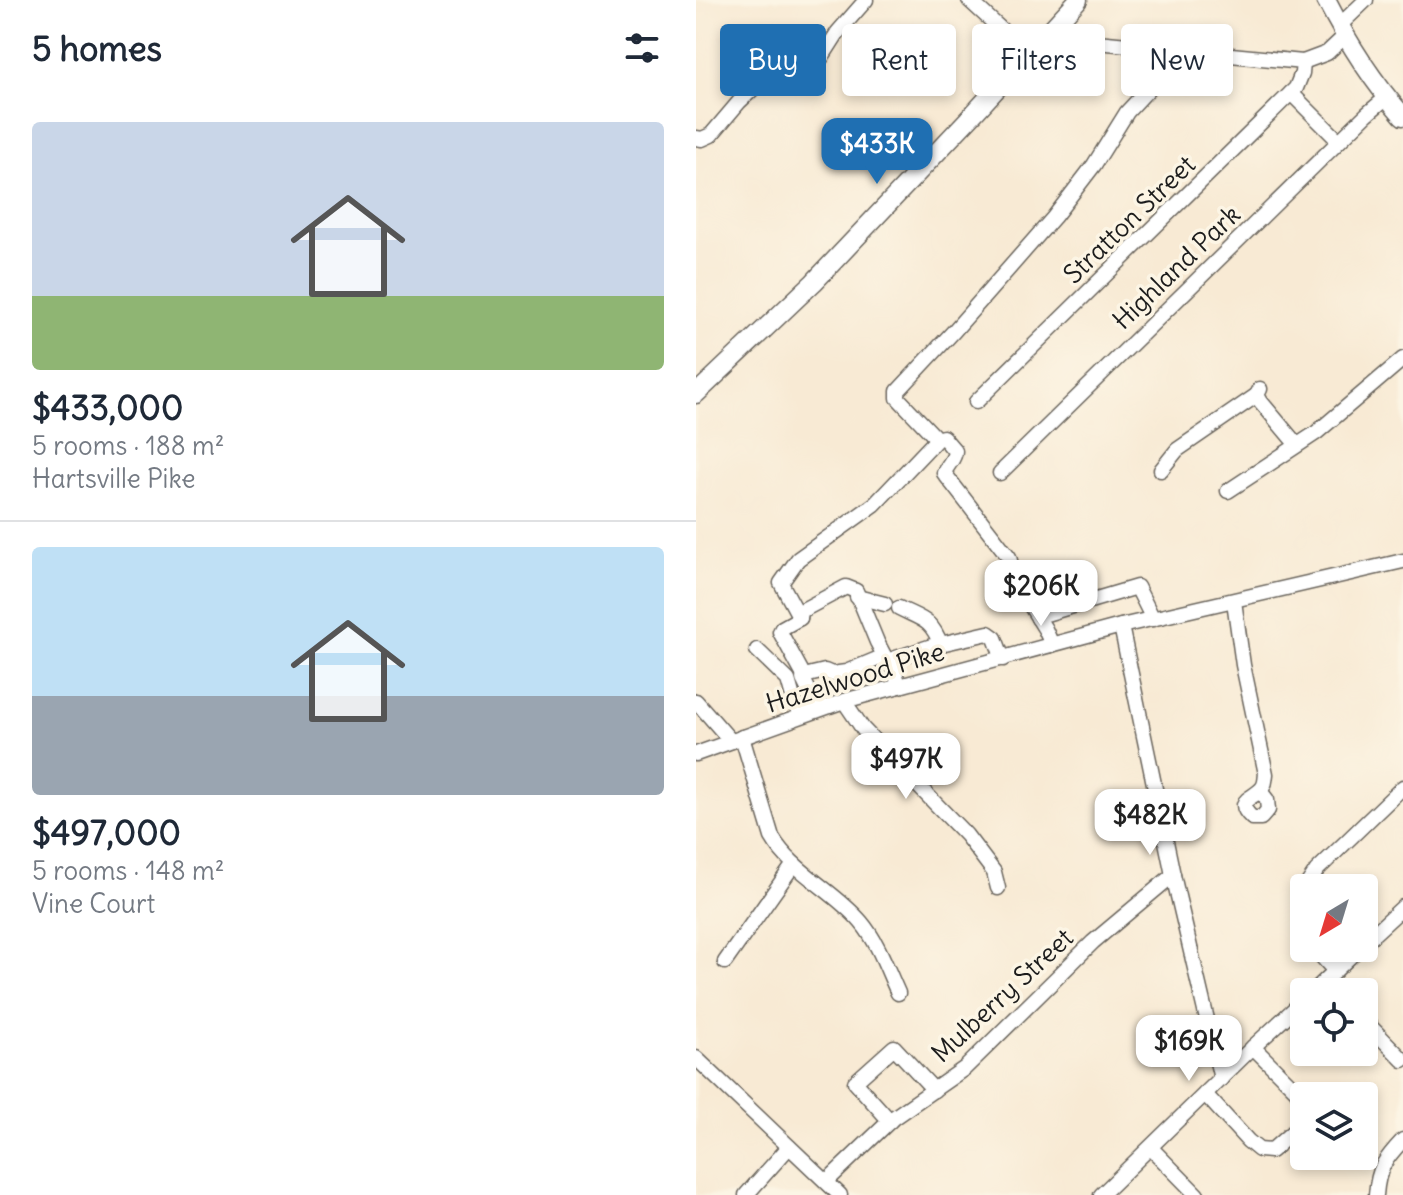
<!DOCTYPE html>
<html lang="en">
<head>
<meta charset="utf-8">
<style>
	:root { --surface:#fff; --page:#f6f6f7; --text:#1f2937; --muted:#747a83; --line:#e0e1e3; --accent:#1f6fb2 }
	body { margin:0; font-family:Delius,sans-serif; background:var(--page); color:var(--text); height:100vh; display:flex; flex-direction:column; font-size:30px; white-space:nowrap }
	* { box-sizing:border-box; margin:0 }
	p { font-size:26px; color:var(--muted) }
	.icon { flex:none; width:44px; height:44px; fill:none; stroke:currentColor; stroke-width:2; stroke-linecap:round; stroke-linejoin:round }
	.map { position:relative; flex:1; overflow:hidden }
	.side { display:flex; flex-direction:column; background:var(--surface); width:696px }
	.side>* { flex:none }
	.banner { position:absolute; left:24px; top:24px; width:562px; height:72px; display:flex; gap:16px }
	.needle { width:52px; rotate:218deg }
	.controls { position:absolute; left:594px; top:874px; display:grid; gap:16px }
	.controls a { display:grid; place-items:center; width:88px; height:88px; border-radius:8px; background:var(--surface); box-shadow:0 4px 12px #0003; font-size:40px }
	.price { position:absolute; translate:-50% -68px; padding:0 18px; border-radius:16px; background:#fff; color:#222; font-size:26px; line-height:52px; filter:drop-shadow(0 2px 4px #0008) }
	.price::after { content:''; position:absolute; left:50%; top:48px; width:24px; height:18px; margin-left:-12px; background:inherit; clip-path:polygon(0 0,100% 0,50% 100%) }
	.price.on { background:var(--accent); color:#fff }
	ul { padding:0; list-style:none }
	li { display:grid; align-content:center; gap:16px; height:424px; padding:0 32px }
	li+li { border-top:2px solid var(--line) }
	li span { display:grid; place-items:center; height:248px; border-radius:8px; color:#555 }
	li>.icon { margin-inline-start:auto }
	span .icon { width:144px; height:144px; fill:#fffc; stroke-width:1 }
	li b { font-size:34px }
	h2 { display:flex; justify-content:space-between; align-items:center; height:96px; padding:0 32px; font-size:34px }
	.tag { padding:0 28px; border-radius:8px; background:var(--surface); box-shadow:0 4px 12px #0003; font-size:28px; line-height:72px }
	.tag.on { background:var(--accent); color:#fff }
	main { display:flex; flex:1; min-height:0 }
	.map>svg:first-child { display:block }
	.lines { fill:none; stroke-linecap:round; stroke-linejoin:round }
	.minor-casing { stroke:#69645c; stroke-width:17 }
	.major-casing { stroke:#69645c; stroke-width:21 }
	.minor { stroke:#fff; stroke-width:14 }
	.major { stroke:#fff; stroke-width:18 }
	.labels { text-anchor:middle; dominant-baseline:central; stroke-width:7; stroke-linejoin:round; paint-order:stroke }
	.street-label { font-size:26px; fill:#1c1c1c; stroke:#fcf5e5 }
</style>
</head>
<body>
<main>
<section class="side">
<h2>5 homes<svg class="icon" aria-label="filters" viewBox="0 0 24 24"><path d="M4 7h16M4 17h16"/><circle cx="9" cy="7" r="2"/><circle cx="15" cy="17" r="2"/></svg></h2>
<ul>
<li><span style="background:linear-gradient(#c9d6e8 70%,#8fb573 0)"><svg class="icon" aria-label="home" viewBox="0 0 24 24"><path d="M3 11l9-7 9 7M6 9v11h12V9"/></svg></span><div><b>$433,000</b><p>5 rooms · 188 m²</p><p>Hartsville Pike</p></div></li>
<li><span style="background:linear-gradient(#bfe0f5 60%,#9aa5b1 0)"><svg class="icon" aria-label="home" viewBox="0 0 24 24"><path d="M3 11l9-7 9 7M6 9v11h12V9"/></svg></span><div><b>$497,000</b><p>5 rooms · 148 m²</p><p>Vine Court</p></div></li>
</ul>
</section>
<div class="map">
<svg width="707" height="1195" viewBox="0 0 707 1195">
	<rect width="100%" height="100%" fill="#fcf5e5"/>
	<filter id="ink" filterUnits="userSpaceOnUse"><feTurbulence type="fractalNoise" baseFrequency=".0125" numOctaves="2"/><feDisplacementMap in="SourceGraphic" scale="16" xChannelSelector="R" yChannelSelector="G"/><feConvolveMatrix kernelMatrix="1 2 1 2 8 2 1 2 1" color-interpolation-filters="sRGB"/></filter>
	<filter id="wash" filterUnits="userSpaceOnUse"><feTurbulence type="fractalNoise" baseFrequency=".006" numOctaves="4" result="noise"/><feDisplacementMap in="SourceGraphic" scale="32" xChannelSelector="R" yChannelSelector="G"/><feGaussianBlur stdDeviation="1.8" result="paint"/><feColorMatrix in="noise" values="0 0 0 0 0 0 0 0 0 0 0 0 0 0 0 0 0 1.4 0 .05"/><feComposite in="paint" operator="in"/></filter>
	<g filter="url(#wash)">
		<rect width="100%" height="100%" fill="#f8ead4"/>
	</g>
	<g filter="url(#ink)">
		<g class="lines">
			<defs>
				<g id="minor">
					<path d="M273,0L309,33L607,62L631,53L649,36"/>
					<path d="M643,26L670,0"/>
					<path d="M595,93L643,141"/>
					<path d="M0,138L6,139L15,135L43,102L63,83L114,66L126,57L142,32L170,0"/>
					<path d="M564,389L561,395L565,402L601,445"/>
					<path d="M280,402L600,88L606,73L607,62"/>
					<path d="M241,439L202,398V391L258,331L358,217L398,165L431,112L476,64L485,50"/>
					<path d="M465,470L481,450L561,395"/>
					<path d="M304,473L671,114L691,97"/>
					<path d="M532,491L620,433L707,359"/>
					<path d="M161,597L189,604"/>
					<path d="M538,601L547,665L570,774C569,780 570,782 567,787C559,799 536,799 556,818H565L572,810L571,800L564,791"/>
					<path d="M203,608C227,620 235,619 245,645"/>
					<path d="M104,618L85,583L102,559L179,504L241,439L247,437L259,451C259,459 251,465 248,473L313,557L319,580L349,629L356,645"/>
					<path d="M342,618L343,616L441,587L457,619"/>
					<path d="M425,626L477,875L525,1079"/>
					<path d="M61,650L92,680L98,701L106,715"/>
					<path d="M108,676L84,632L86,628L104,618L105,611L150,587L160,591L181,642L191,661L198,668L203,686"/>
					<path d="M0,701L35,741"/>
					<path d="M148,701L167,729L270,835L298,872L302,888"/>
					<path d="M126,708L116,697L107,679L108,676L129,671L136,674L150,672L186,657L191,661L236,646L292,633L299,638L307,659"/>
					<path d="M46,737L76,837C96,872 139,891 165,922C182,942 191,969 202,993"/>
					<path d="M0,754L148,701L425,626L707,561"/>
					<path d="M609,888L621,870L707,787"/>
					<path d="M608,890L606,904L608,923"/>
					<path d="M668,943L707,907"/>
					<path d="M618,948L639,971"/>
					<path d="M29,962L98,864"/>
					<path d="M630,980L641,992"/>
					<path d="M617,992L663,948"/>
					<path d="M668,1020L707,1060"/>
					<path d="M557,1047L601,1091L608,1106"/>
					<path d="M0,1058L144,1195"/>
					<path d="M509,1094L552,1141L563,1150L575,1151L600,1129L608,1108"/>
					<path d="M194,1121L159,1082L198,1047L238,1090"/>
					<path d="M455,1148L501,1195"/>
					<path d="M131,1181L197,1118L269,1068L397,942L477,875"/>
					<path d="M50,1195L93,1147"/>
					<path d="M405,1195L557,1047L608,1000"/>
					<path d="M680,1195C682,1168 689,1159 707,1140"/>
				</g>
				<g id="major">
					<path d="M630,0C651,41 676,81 707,116"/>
					<path d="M0,394L118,282L281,110L382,0"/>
				</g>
			</defs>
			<use href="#minor" class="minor-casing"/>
			<use href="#major" class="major-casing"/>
			<use href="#minor" class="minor"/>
			<use href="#major" class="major"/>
		</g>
	</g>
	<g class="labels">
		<g class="street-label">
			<text transform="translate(433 219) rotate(-44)">Stratton Street</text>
			<text transform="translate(480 267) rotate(-44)">Highland Park</text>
			<text transform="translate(159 677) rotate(-17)">Hazelwood Pike</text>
			<text transform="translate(306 995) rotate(-43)">Mulberry Street</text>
		</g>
	</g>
</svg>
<div class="controls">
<a><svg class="needle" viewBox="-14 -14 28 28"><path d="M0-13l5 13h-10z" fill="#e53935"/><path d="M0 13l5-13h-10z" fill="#747a83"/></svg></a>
<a><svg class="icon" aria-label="locate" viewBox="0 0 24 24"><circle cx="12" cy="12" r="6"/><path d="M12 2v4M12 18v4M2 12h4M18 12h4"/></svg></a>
<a><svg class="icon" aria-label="layers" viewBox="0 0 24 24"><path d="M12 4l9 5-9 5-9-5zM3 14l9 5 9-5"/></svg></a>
</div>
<b class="price on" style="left:181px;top:186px">$433K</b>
<b class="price" style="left:345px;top:628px">$206K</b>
<b class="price" style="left:210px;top:801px">$497K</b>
<b class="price" style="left:454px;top:857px">$482K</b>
<b class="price" style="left:493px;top:1083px">$169K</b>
<div class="banner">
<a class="tag on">Buy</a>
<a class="tag">Rent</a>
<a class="tag">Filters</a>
<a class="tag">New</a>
</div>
</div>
</main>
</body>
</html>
